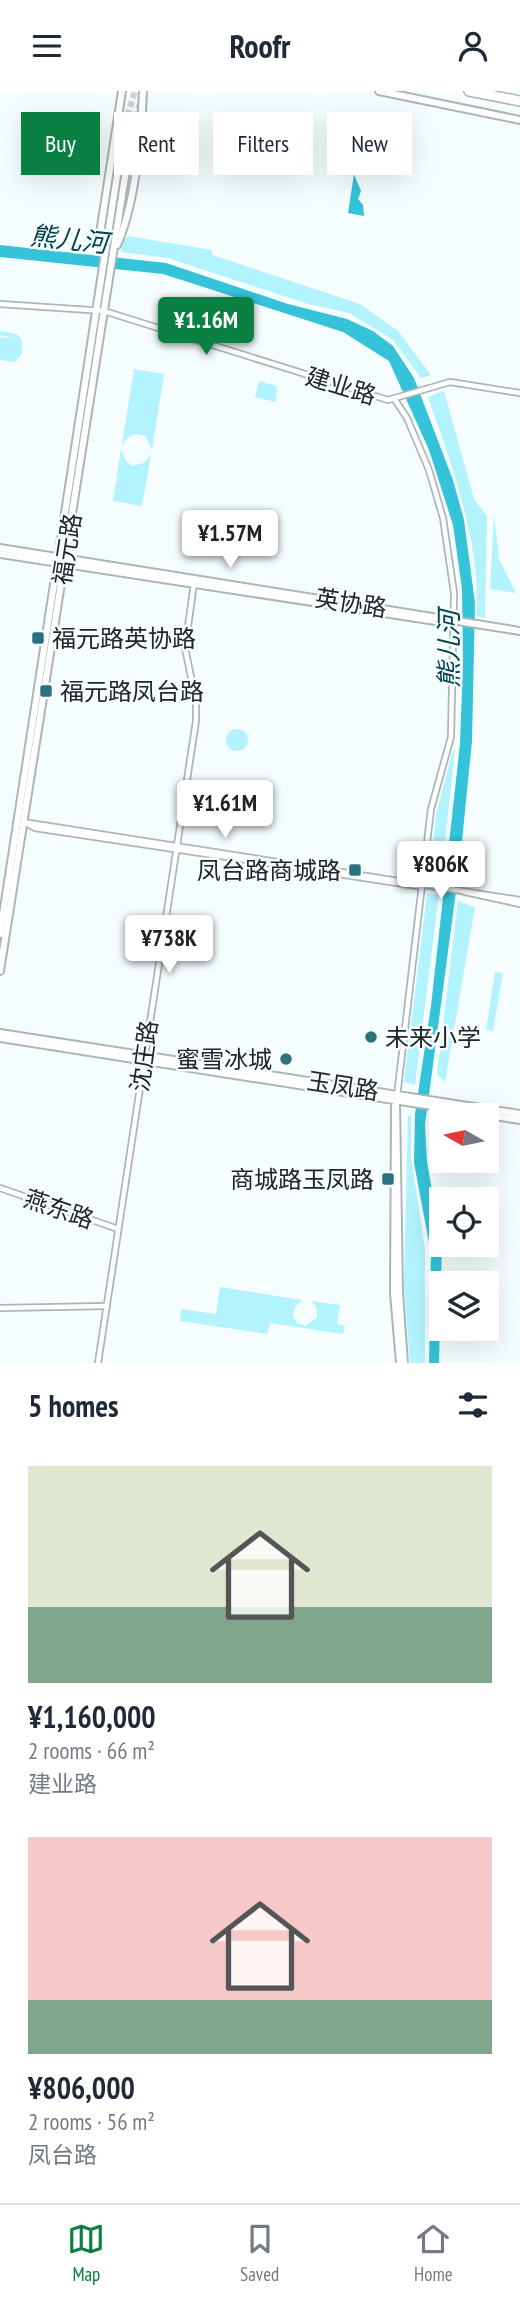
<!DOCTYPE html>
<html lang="en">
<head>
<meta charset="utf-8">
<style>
	:root { --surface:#fff; --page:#f2f2f3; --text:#1f2937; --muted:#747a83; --line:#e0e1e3; --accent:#0b8043 }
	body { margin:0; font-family:"PT Sans Narrow","Noto Sans SC",sans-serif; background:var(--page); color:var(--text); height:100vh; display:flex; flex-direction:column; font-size:26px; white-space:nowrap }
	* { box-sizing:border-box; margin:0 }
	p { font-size:23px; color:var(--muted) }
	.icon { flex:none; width:38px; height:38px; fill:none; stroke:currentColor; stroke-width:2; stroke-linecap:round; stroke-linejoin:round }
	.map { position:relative; height:1272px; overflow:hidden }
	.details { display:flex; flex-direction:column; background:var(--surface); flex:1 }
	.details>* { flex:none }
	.hud { position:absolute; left:21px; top:21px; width:480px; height:63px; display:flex; gap:14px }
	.needle { width:46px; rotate:279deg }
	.controls { position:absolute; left:429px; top:1012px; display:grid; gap:14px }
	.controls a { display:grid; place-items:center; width:70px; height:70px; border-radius:0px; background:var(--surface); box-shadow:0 7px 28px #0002; font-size:35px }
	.price { position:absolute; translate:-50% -60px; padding:0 16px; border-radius:7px; background:#fff; color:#222; font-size:23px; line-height:46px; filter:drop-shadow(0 2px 4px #0008) }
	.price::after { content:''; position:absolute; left:50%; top:42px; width:21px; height:16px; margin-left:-10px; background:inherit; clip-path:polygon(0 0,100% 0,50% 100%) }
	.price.current { background:var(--accent); color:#fff }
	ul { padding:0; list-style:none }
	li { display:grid; align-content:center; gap:14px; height:371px; padding:0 28px }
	li span { display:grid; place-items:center; height:217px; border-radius:0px; color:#555 }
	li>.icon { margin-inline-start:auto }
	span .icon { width:126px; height:126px; fill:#fffc; stroke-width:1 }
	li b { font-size:30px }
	h2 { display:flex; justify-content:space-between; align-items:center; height:84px; padding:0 28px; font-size:30px }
	.tag { padding:0 24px; border-radius:0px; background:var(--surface); box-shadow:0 7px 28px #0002; font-size:24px; line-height:63px }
	.tag.current { background:var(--accent); color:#fff }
	header { display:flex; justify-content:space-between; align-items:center; height:91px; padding:0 28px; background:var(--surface); font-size:32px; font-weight:600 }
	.tabs { display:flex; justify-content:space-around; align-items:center; height:98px; border-top:2px solid var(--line); background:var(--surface); font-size:19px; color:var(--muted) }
	.tabs a { display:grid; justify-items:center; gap:4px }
	.tabs .current { color:var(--accent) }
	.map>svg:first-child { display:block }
	.green { fill:#b2f3fe }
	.water { fill:#34c3d8 }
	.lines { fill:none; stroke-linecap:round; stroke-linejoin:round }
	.secondary-tunnel { stroke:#cbd2d3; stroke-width:6; stroke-dasharray:6 3; stroke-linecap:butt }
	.street-casing { stroke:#abb6b8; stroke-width:8 }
	.secondary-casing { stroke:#abb6b8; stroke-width:10 }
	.highway-casing { stroke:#abb6b8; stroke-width:12 }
	.street { stroke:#fff; stroke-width:4.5 }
	.secondary { stroke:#fff; stroke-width:6 }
	.highway { stroke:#fff; stroke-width:9 }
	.poi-dot { fill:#2b727e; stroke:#f6fdfe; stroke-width:2.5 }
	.labels { text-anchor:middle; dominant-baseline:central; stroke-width:5; stroke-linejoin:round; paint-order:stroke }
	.street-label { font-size:24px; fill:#212526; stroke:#f6fdfe }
	.poi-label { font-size:24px; fill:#212526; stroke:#f6fdfe; text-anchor:start }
	.water-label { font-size:26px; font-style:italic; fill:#01424b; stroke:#f6fdfe }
</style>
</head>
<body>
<header><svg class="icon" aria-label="menu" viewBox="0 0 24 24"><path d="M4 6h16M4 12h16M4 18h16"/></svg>Roofr<svg class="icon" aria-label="person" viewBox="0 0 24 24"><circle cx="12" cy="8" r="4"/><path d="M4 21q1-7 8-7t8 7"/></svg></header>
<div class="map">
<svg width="520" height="1272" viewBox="0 0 520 1272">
	<rect width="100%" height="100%" fill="#f6fdfe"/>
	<g class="green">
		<path d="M128,145L212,159V164L360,213L398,240L431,284L421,287L393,249L349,222L308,213L168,167L121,161L122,151Z"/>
		<path d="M0,240L17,243L22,250V262L15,271L0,269V246L16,248L0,244Z"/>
		<path d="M134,278L164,283L152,359L145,345C134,341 129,344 122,354Z"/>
		<path d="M259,290L277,295L276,311L255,306Z"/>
		<path d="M444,300L474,408L487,425L485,527L477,525C480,449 453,377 428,306Z"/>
		<path d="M121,358L126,370L132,375L144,372L151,364L142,415L113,410Z"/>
		<path d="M494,423L499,468L516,502L490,498Z"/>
		<circle cx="237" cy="649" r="11"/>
		<path d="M453,659L455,660L441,787L430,786L436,724Z"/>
		<path d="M427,803L439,804L415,994L404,991Z"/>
		<path d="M458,810L475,816L445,991L437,983Z"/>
		<path d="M495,881L503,882L493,940L486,939Z"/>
		<path d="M408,1024L411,1025V1067L425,1158V1272H410L404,1194Z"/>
		<path d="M220,1196L302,1209L295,1216L293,1224L297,1232L305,1235L317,1227V1218L312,1210L340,1214L337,1233L345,1235L343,1243L270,1232L267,1243L180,1230L181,1218L216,1223Z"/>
	</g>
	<g class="water">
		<path d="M354,83L361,100L358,108L363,114L364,125L348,122Z"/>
		<path d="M0,154L166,172L288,213L347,228L373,240L393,255L414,287L453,389L464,429L475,512L472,650L460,770L425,1034L427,1071L442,1155L439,1272H429L431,1162L414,1072L415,1023L431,915L460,653L463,572L462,498L453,434L429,359L389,270L343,241L163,183L0,166Z"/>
	</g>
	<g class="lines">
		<g class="secondary-tunnel">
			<path d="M125,33L135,0"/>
			<path d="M133,35L143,3"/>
		</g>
		<defs>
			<g id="street">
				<path d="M0,213L104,220L388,309L450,291L520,302"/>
				<path d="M395,309L407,327L429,379L443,427L454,502L451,646L431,718L397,1005"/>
				<path d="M23,731L520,809"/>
				<path d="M26,732L35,737L417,795"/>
				<path d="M465,801L520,813"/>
				<path d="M0,1097L118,1138"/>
				<path d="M0,1217L107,1215"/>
				<path d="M98,1272L196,630V610L185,557L194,492"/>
			</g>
			<g id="secondary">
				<path d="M379,0L520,29"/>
				<path d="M104,154L101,136L122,0"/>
				<path d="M117,154C136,111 141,47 143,0"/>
				<path d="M0,457L520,540"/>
				<path d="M0,463L442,531L451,530"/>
				<path d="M0,843L125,33"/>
				<path d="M0,880L133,35"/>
				<path d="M0,942L520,1023"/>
				<path d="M0,947L520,1029"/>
				<path d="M396,1009L399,1201L404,1272"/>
				<path d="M395,1015L394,1202L400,1272"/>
			</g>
			<path id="highway" d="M469,0L520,10"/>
		</defs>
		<use href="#street" class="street-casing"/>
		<use href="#secondary" class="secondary-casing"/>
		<use href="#highway" class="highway-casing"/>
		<use href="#street" class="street"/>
		<use href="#secondary" class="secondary"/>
		<use href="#highway" class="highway"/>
	</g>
	<g class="poi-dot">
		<rect x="31" y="540" width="14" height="14" rx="3.5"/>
		<rect x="39" y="593" width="14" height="14" rx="3.5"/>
		<rect x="348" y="772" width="14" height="14" rx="3.5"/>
		<circle cx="371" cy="946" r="7"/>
		<circle cx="286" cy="968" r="7"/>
		<rect x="381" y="1081" width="14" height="14" rx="3.5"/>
	</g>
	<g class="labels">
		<g class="street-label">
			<text transform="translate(341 295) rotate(17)">建业路</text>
			<text transform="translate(67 458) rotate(-81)">福元路</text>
			<text transform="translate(351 512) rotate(9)">英协路</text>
			<text transform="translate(144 965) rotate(-82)">沈庄路</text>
			<text transform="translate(343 995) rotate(9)">玉凤路</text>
			<text transform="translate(59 1118) rotate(19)">燕东路</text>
		</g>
		<g class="poi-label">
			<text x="52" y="547">福元路英协路</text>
			<text x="60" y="600">福元路凤台路</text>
			<text x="341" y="779" text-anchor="end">凤台路商城路</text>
			<text x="385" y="946">未来小学</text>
			<text x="272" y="968" text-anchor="end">蜜雪冰城</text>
			<text x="374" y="1088" text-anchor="end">商城路玉凤路</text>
		</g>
		<g class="water-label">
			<text transform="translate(69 148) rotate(6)">熊儿河</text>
			<text transform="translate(448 558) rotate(-90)">熊儿河</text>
		</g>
	</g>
</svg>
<div class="controls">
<a><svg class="needle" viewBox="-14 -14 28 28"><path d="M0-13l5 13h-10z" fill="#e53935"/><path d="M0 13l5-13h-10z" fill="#747a83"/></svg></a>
<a><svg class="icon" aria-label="locate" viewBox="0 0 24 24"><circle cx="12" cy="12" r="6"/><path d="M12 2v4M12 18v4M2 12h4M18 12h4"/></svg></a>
<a><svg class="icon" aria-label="layers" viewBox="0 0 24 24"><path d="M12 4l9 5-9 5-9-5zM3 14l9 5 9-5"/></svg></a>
</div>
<b class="price current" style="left:206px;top:266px">¥1.16M</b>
<b class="price" style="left:230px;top:479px">¥1.57M</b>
<b class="price" style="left:225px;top:749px">¥1.61M</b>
<b class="price" style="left:441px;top:810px">¥806K</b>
<b class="price" style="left:169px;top:884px">¥738K</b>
<div class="hud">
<a class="tag current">Buy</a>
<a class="tag">Rent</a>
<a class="tag">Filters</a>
<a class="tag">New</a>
</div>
</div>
<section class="details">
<h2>5 homes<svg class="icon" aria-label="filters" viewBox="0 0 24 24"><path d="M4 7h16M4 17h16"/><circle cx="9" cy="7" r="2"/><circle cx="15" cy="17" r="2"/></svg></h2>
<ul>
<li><span style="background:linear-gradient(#dfe7d0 65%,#7fa58c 0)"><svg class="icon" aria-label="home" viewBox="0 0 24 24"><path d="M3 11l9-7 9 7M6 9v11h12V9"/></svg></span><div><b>¥1,160,000</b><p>2 rooms · 66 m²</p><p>建业路</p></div></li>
<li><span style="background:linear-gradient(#f6c9c9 75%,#7fa58c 0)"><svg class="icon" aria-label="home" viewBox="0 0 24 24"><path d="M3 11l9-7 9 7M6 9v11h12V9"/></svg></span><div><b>¥806,000</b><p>2 rooms · 56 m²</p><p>凤台路</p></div></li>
</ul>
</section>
<nav class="tabs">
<a class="current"><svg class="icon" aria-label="map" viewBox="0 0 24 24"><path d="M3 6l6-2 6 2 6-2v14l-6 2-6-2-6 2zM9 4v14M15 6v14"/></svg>Map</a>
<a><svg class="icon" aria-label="saved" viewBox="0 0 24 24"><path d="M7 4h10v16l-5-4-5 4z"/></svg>Saved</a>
<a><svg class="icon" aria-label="home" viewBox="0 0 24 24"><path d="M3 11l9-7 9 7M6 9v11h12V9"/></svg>Home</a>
</nav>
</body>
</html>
